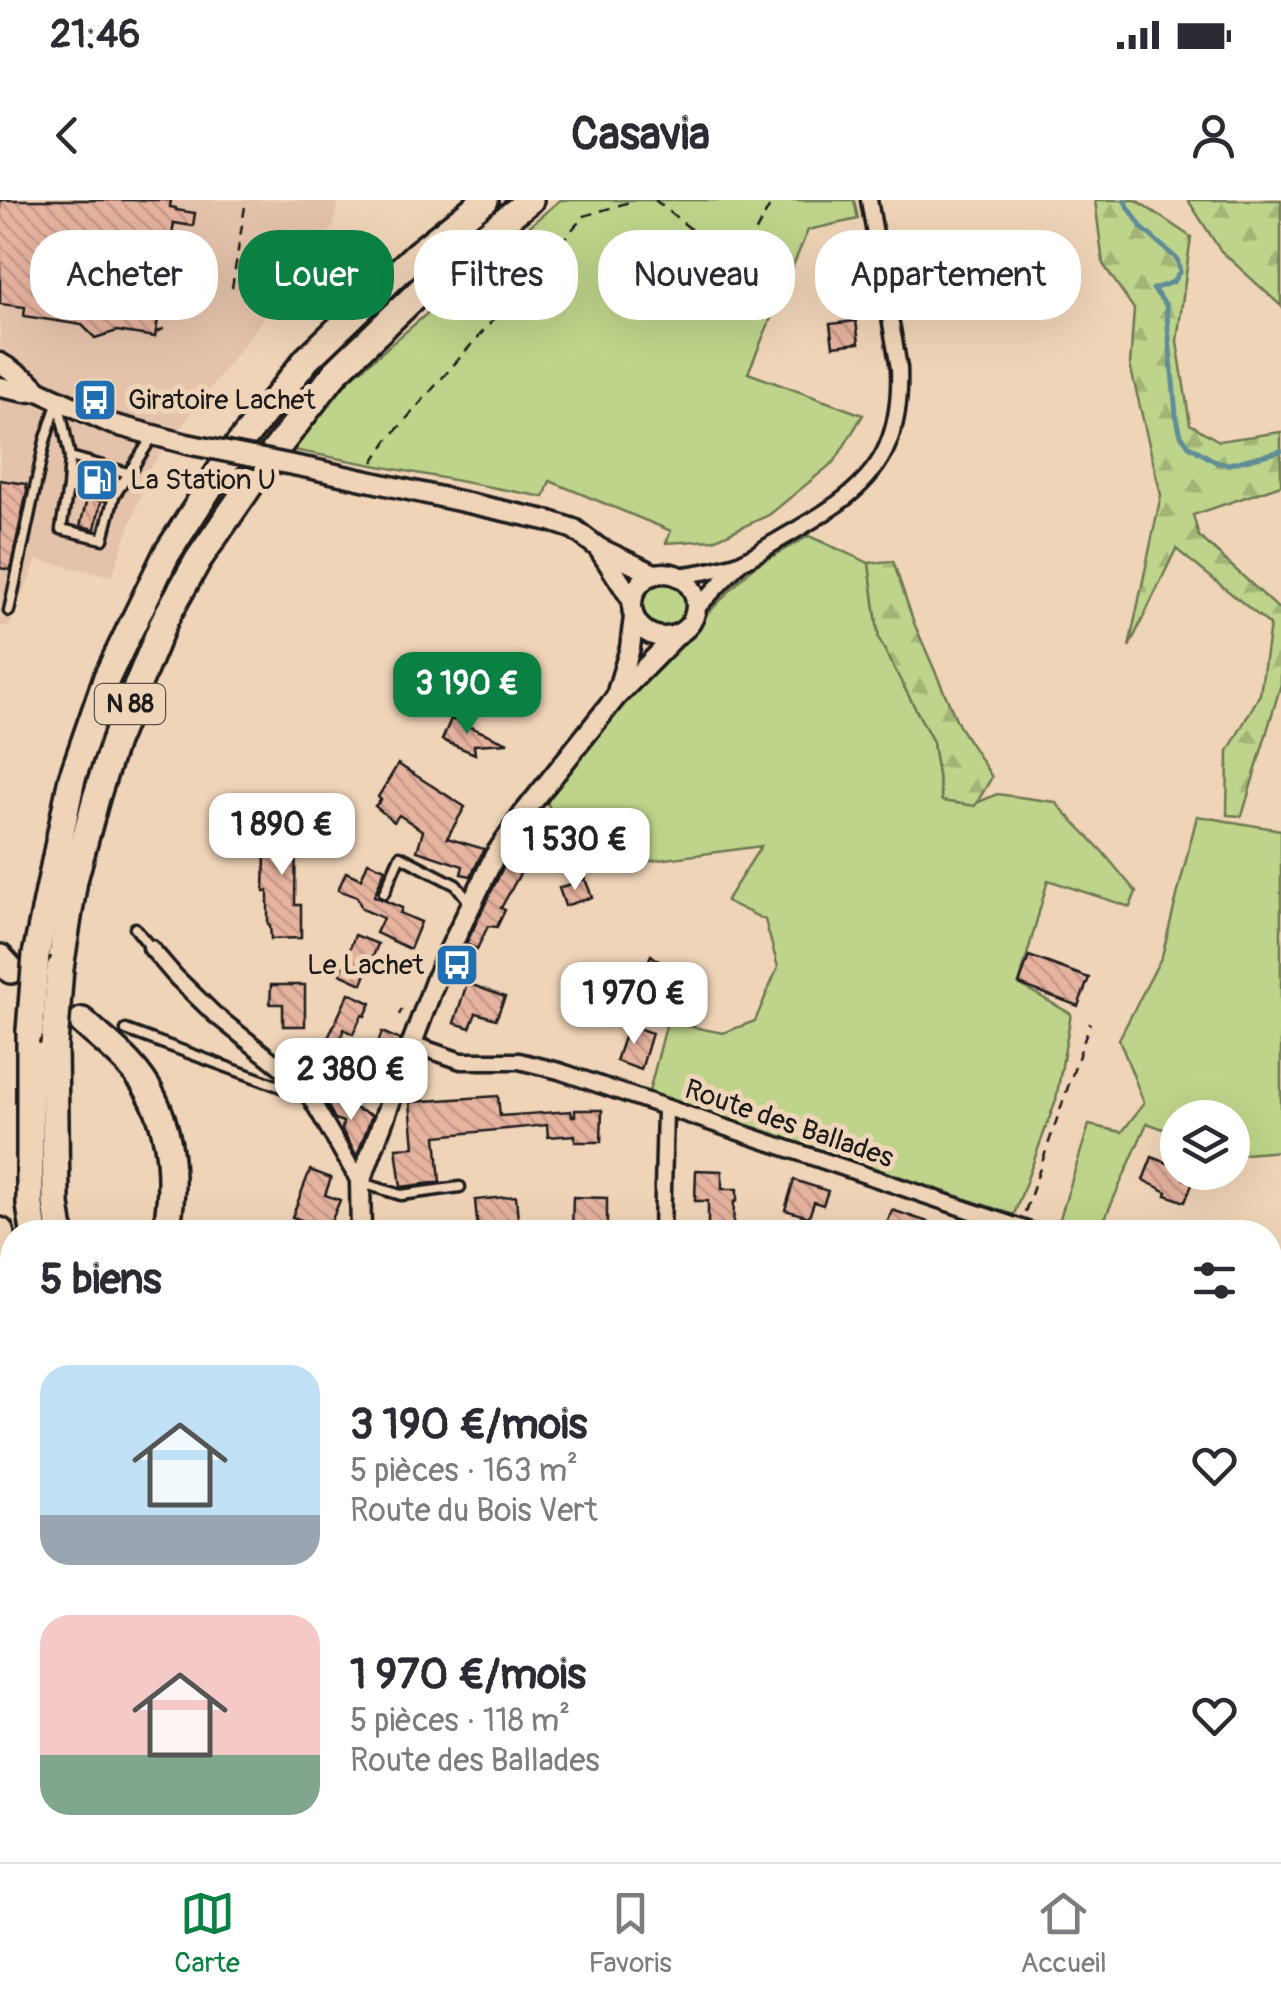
<!DOCTYPE html>
<html lang="fr">
<head>
<meta charset="utf-8">
<style>
	:root { --surface:#fff; --page:#f7f7f7; --text:#2b2b33; --muted:#7c7c81; --line:#e1e1e2; --accent:#0b8043 }
	body { margin:0; font-family:Pangolin,sans-serif; background:var(--page); color:var(--text); height:100vh; display:flex; flex-direction:column; font-size:38px; white-space:nowrap }
	* { box-sizing:border-box; margin:0 }
	p { font-size:32px; color:var(--muted) }
	.icon { flex:none; width:55px; height:55px; fill:none; stroke:currentColor; stroke-width:2; stroke-linecap:round; stroke-linejoin:round }
	.map { position:relative; flex:1; overflow:hidden }
	.side { position:absolute; left:0px; top:1020px; width:1282px; height:642px; display:flex; flex-direction:column; background:var(--surface); border-radius:40px 40px 0 0; box-shadow:0 10px 40px #0002 }
	.side>* { flex:none }
	.guide { position:absolute; left:30px; top:30px; width:1222px; height:90px; display:flex; gap:20px }
	.buttons { position:absolute; left:1160px; top:900px; display:grid; gap:20px }
	.buttons a { display:grid; place-items:center; width:90px; height:90px; border-radius:50%; background:var(--surface); box-shadow:0 10px 40px #0002; font-size:50px }
	.price { position:absolute; translate:-50% -85px; padding:0 22px; border-radius:20px; background:#fff; color:#222; font-size:32px; line-height:65px; filter:drop-shadow(0 2px 5px #0008) }
	.price::after { content:''; position:absolute; left:50%; top:60px; width:30px; height:22px; margin-left:-15px; background:inherit; clip-path:polygon(0 0,100% 0,50% 100%) }
	.price.selected { background:var(--accent); color:#fff }
	ul { padding:0; list-style:none }
	li { display:flex; align-items:center; gap:30px; height:250px; padding:0 40px }
	li span { display:grid; place-items:center; flex:none; width:280px; height:200px; border-radius:30px; color:#555 }
	li>.icon { margin-inline-start:auto }
	span .icon { width:120px; height:120px; fill:#fffc; stroke-width:1 }
	li b { font-size:42px }
	h2 { display:flex; justify-content:space-between; align-items:center; height:120px; padding:0 40px; font-size:42px }
	.chip { padding:0 35px; border-radius:40px; background:var(--surface); box-shadow:0 10px 40px #0002; font-size:35px; line-height:90px }
	.chip.selected { background:var(--accent); color:#fff }
	.status { display:flex; justify-content:space-between; align-items:center; height:70px; padding:0 50px; background:var(--surface); direction:ltr }
	.status svg { height:28px; fill:currentColor }
	header { display:flex; justify-content:space-between; align-items:center; height:130px; padding:0 40px; background:var(--surface); font-size:45px; font-weight:700 }
	.tab-bar { display:flex; justify-content:space-around; align-items:center; height:140px; border-top:2px solid var(--line); background:var(--surface); font-size:28px; color:var(--muted) }
	.tab-bar a { display:grid; justify-items:center; gap:5px }
	.tab-bar .selected { color:var(--accent) }
	.map>svg:first-child { display:block }
	.built { fill:#e5c3aa }
	.green { fill:#bed48a; stroke:#6d7853; stroke-width:2.5 }
	.forest { fill:url(#forest-firs); stroke:#6d7853; stroke-width:2.5 }
	.lines { fill:none; stroke-linecap:round; stroke-linejoin:round }
	.stream { stroke:#5f8d98; stroke-width:5 }
	.building { fill:url(#building-back-hatch); stroke:#1c1c1c; stroke-width:2.5 }
	.service-casing { stroke:#1c1c1c; stroke-width:15 }
	.minor-casing { stroke:#1c1c1c; stroke-width:21 }
	.tertiary-casing { stroke:#1c1c1c; stroke-width:25 }
	.trunk-casing { stroke:#1c1c1c; stroke-width:32 }
	.path { stroke:#1c1c1c; stroke-width:2.5; stroke-dasharray:10 8; stroke-linecap:butt }
	.service { stroke:#f0d4b7; stroke-width:8 }
	.minor { stroke:#f0d4b7; stroke-width:14 }
	.tertiary { stroke:#f0d4b7; stroke-width:18 }
	.trunk { stroke:#f0d4b7; stroke-width:25 }
	.tertiary-bridge-casing { stroke:#1c1c1c; stroke-width:25; stroke-linecap:butt }
	.trunk-bridge-casing { stroke:#1c1c1c; stroke-width:32; stroke-linecap:butt }
	.tertiary-bridge { stroke:#f0d4b7; stroke-width:18 }
	.trunk-bridge { stroke:#f0d4b7; stroke-width:25 }
	.labels { text-anchor:middle; dominant-baseline:central; stroke-width:10; stroke-linejoin:round; paint-order:stroke }
	.shield { fill:#f0d4b7; stroke:#5c534a; stroke-width:2.5 }
	.shield-label { font-size:25px; font-weight:bold; fill:#1c1c1c }
	.poi-label { font-size:28px; fill:#1c1c1c; stroke:#f0d4b7; text-anchor:start }
	.street-label { font-size:28px; fill:#1c1c1c; stroke:#f0d4b7 }
</style>
</head>
<body>
<div class="status"><b>21:46</b><svg viewBox="0 0 49 12"><path d="M0 12V9h3v3zM5 12V6h3v6zM10 12V3h3v9zM15 12V0h3v12zM26 1h20v11H26zM47 4h2v5h-2z"/></svg></div>
<header><svg class="icon" aria-label="back" viewBox="0 0 24 24"><path d="M15 5l-7 7 7 7"/></svg>Casavia<svg class="icon" aria-label="person" viewBox="0 0 24 24"><circle cx="12" cy="8" r="4"/><path d="M4 21q1-7 8-7t8 7"/></svg></header>
<div class="map">
<svg width="1281" height="1662" viewBox="0 0 1281 1662">
	<defs>
		<pattern id="forest-firs" width="22" height="20" patternUnits="userSpaceOnUse" patternTransform="scale(2.5)"><rect width="22" height="20" fill="#bed48a"/><path d="M5 1l3.5 6h-7zM16 11l3.5 6h-7z" fill="#a3b576"/></pattern>
		<pattern id="building-back-hatch" width="6" height="6" patternUnits="userSpaceOnUse" patternTransform="scale(2.5)"><rect width="6" height="6" fill="#e6b39f"/><path d="M-1 5l2 2M0 0l6 6M5-1l2 2" fill="none" stroke="#c59988"/></pattern>
	</defs>
	<rect width="100%" height="100%" fill="#f0d4b7"/>
	<filter id="ink" filterUnits="userSpaceOnUse"><feTurbulence type="fractalNoise" baseFrequency=".01" numOctaves="2"/><feDisplacementMap in="SourceGraphic" scale="20" xChannelSelector="R" yChannelSelector="G"/><feConvolveMatrix kernelMatrix="1 2 1 2 8 2 1 2 1" color-interpolation-filters="sRGB"/></filter>
	<g filter="url(#ink)">
		<path class="built" d="M0,0H338L334,25L151,267L112,376L37,360L9,427L0,425Z"/>
		<g class="green">
			<path d="M560,0H854L858,19L808,30L748,173L863,215L835,261L769,315L714,340L666,343L671,331L550,281L544,297L293,250L349,180Z"/>
			<path d="M809,336L869,363L879,439L933,542L942,601L972,605L997,594L1055,602L1102,651L1136,692L1130,707L1048,680L1019,784L1071,814L1056,900L1014,1015L649,892L667,822L723,833L755,821L778,767L765,720L726,701L761,646L600,668L554,625L547,600L613,511L753,367Z"/>
			<circle cx="664" cy="406" r="22"/>
			<path d="M1197,616L1281,630V951L1233,955L1232,918H1178L1177,934L1147,923L1099,1032H1070L1057,1028L1089,925L1122,932L1144,903L1119,839L1162,756Z"/>
			<path d="M1277,1111L1281,1113C1281,1137 1281,1165 1270,1184V1113Z"/>
			<path d="M12,1159V1435L0,1440V1164Z"/>
			<path d="M81,1650H431L435,1662H95Z"/>
			<path d="M692,1650H1202V1662H695L689,1652Z"/>
		</g>
		<g class="forest">
			<path d="M1095,0H1136L1191,37L1177,141L1190,224L1219,241L1281,232V285L1193,315L1199,336L1281,411V484L1242,616L1227,615L1228,551L1260,494L1270,425L1176,349L1129,447L1161,295L1130,165L1134,109L1103,64Z"/>
			<path d="M1188,0H1281V106L1220,50Z"/>
			<path d="M893,361L914,423L959,526L992,577L975,606L942,601L933,542L879,439L869,363Z"/>
		</g>
		<g class="lines">
			<path class="stream" d="M1124,0L1142,28L1177,59L1180,71L1173,82L1153,89L1166,105L1176,215L1181,235L1189,246L1218,263L1229,264L1281,251"/>
		</g>
		<g class="building">
			<path d="M0,0H171L170,7L176,8V10L195,13L193,26L174,23L169,54L188,56L186,69L167,66L155,137L117,131L95,138L82,125L24,116L25,107L0,104Z"/>
			<path d="M856,121L859,143L833,146L830,124Z"/>
			<path d="M0,280L26,284L27,291L10,370L0,368Z"/>
			<path d="M87,299L101,301L95,329L80,326Z"/>
			<path d="M451,519L508,543L474,545L475,554L442,540Z"/>
			<path d="M398,564L465,607L447,638L484,649L471,676L461,674L463,666L417,651L423,631L399,615L394,622L375,606L381,600L378,597Z"/>
			<path d="M266,616L296,617L295,705H301V738L271,739L270,725L268,724V691H264Z"/>
			<path d="M507,659L522,670L501,708L505,710L497,727L488,726L477,749L466,744Z"/>
			<path d="M368,662L385,669L374,696L402,708L400,713L421,722L410,749L376,733L383,718L362,709L357,697L338,690L346,672L361,679Z"/>
			<path d="M585,679L592,697L565,706L559,688Z"/>
			<path d="M355,735L378,744L362,784L340,774Z"/>
			<path d="M651,755L660,762L684,770L675,796L639,784Z"/>
			<path d="M1029,756L1089,778L1078,806L1019,784Z"/>
			<path d="M467,783L505,797L496,819L476,813L470,828L454,823Z"/>
			<path d="M271,785H305V826H283V804H270Z"/>
			<path d="M349,793L371,803L365,816L362,815L353,834L343,829L338,862L313,859L316,838L327,840Z"/>
			<path d="M628,825L652,833L641,870L616,861Z"/>
			<path d="M382,832L400,840L390,866L372,859Z"/>
			<path d="M498,896L500,916L571,911L572,916H575V910H602L601,942H575V935L548,937L547,925L436,936L440,982L401,987L396,948L414,947L410,902Z"/>
			<path d="M330,899L372,915L357,956L342,930L343,922L335,919L328,906Z"/>
			<path d="M1177,938L1178,972H1186L1184,979L1193,982L1185,1002L1166,995L1167,992L1143,980L1152,957L1167,963Z"/>
			<path d="M310,970L331,978L325,995L340,1000L327,1032H312L314,1024L292,1017Z"/>
			<path d="M696,970L722,971V989H737V1001L734,1002L733,1032H708V1001H695Z"/>
			<path d="M794,980L828,991L823,1005L814,1002L809,1017L785,1010Z"/>
			<path d="M516,996L518,1021H515L516,1032H478L475,1000Z"/>
			<path d="M573,997L607,998V1026H600V1032H572Z"/>
			<path d="M892,1010L952,1030L951,1032H884Z"/>
		</g>
		<g class="lines">
			<defs>
				<g id="service">
					<path d="M59,204L70,257L68,288L61,329L103,339L114,296"/>
					<path d="M70,257L128,273"/>
					<path d="M69,272L122,284"/>
					<path d="M68,288L114,296L153,236"/>
					<path d="M9,411L45,241L57,204"/>
					<path d="M384,693L400,656L456,685L470,703"/>
					<path d="M135,728L151,748"/>
					<path d="M126,830L284,888L301,885"/>
					<path d="M362,983L401,995L460,987"/>
					<path d="M0,1495L12,1514"/>
					<path d="M12,1561V1560"/>
				</g>
				<g id="minor">
					<path d="M678,376C699,373 719,370 739,363C753,357 766,347 779,340C820,316 870,290 888,244C898,220 900,194 899,168L869,0"/>
					<path d="M696,409L738,365"/>
					<path d="M151,748L175,776L214,814L303,885L360,983"/>
					<path d="M412,844L461,861H519L559,871L1033,1032"/>
					<path d="M662,1032L665,909"/>
					<path d="M1270,1097L1281,1095"/>
					<path d="M1270,1205L1281,1216"/>
					<path d="M0,1451L12,1446"/>
				</g>
				<g id="tertiary">
					<path d="M0,163L29,181L39,191L112,224L187,244"/>
					<path d="M0,187L25,192L39,191"/>
					<path d="M313,269L550,321L574,329L599,348L654,374"/>
					<path d="M599,349L632,400"/>
					<circle cx="664" cy="405" r="32"/>
					<path d="M617,492L630,448L634,417"/>
					<path d="M361,1032L360,983L437,776L495,655L523,614L616,497L678,434"/>
					<path d="M442,1650L446,1662"/>
				</g>
				<g id="trunk">
					<path d="M36,755L72,578L107,477L166,355L229,257L307,159L416,55L485,0"/>
					<path d="M0,758L11,770"/>
					<path d="M60,768L74,680L96,598L114,542L165,419L198,360L263,266L336,172L444,68L530,0"/>
					<path d="M82,821C97,835 114,848 128,863C172,909 177,974 166,1032"/>
					<path d="M30,831V1005L34,1032"/>
					<path d="M54,845L56,1004L60,1032"/>
					<path d="M0,1031L12,1072"/>
					<path d="M206,1650L210,1662"/>
					<path d="M240,1650L244,1662"/>
				</g>
			</defs>
			<use href="#service" class="service-casing"/>
			<use href="#minor" class="minor-casing"/>
			<use href="#tertiary" class="tertiary-casing"/>
			<use href="#trunk" class="trunk-casing"/>
			<g class="path">
				<path d="M655,0L713,47L748,46L773,0"/>
				<path d="M232,88L246,0"/>
				<path d="M155,133L169,126"/>
				<path d="M373,262L387,241L584,16L636,0"/>
				<path d="M399,815L402,809"/>
				<path d="M1025,1012L1090,823"/>
			</g>
			<use href="#service" class="service"/>
			<use href="#minor" class="minor"/>
			<use href="#tertiary" class="tertiary"/>
			<use href="#trunk" class="trunk"/>
			<defs>
				<path id="tertiary-bridge" d="M187,244L313,269"/>
				<g id="trunk-bridge">
					<path d="M30,831L36,755"/>
					<path d="M54,845L60,768"/>
				</g>
			</defs>
			<use href="#tertiary-bridge" class="tertiary-bridge-casing"/>
			<use href="#trunk-bridge" class="trunk-bridge-casing"/>
			<use href="#tertiary-bridge" class="tertiary-bridge"/>
			<use href="#trunk-bridge" class="trunk-bridge"/>
		</g>
	</g>
	<defs>
		<symbol id="bus-square" viewBox="-11 -11 22 22"><rect x="-9" y="-9" width="18" height="18" rx="4" fill="#1f6fb2" stroke="#f0d4b7"/><path d="M-5-6H5V4H4V6H2V4H-2V6H-4V4H-5ZM-3.5-4V0h7V-4ZM-3.5 1.2v1.5H-2V1.2ZM2 1.2v1.5H3.5V1.2Z" fill="#fff"/></symbol>
		<symbol id="fuel-square" viewBox="-11 -11 22 22"><rect x="-9" y="-9" width="18" height="18" rx="4" fill="#1f6fb2" stroke="#f0d4b7"/><path d="M-5.5-6h7V0h2V4h1.3V-2.5L3-4.5l.8-.8L6-3V5H2.5V1h-1V6h-7ZM-4.2-4.7v3.2H.2V-4.7Z" fill="#fff"/></symbol>
	</defs>
	<g fill-rule="evenodd">
		<use href="#bus-square" x="70" y="175" width="50" height="50"/>
		<use href="#fuel-square" x="72" y="255" width="50" height="50"/>
		<use href="#bus-square" x="432" y="740" width="50" height="50"/>
	</g>
	<g class="labels">
		<rect class="shield" x="95" y="484" width="70" height="40" rx="8"/>
		<g class="shield-label">
			<text x="130" y="504">N 88</text>
		</g>
		<g class="poi-label">
			<text x="128" y="200">Giratoire Lachet</text>
			<text x="130" y="280">La Station U</text>
			<text x="424" y="765" text-anchor="end">Le Lachet</text>
		</g>
		<g class="street-label">
			<text transform="translate(789 924) rotate(19)">Route des Ballades</text>
		</g>
	</g>
</svg>
<div class="buttons">
<a><svg class="icon" aria-label="layers" viewBox="0 0 24 24"><path d="M12 4l9 5-9 5-9-5zM3 14l9 5 9-5"/></svg></a>
</div>
<b class="price selected" style="left:467px;top:537px">3 190 €</b>
<b class="price" style="left:282px;top:678px">1 890 €</b>
<b class="price" style="left:575px;top:693px">1 530 €</b>
<b class="price" style="left:634px;top:847px">1 970 €</b>
<b class="price" style="left:351px;top:923px">2 380 €</b>
<div class="guide">
<a class="chip">Acheter</a>
<a class="chip selected">Louer</a>
<a class="chip">Filtres</a>
<a class="chip">Nouveau</a>
<a class="chip">Appartement</a>
</div>
<section class="side">
<h2>5 biens<svg class="icon" aria-label="filters" viewBox="0 0 24 24"><path d="M4 7h16M4 17h16"/><circle cx="9" cy="7" r="2"/><circle cx="15" cy="17" r="2"/></svg></h2>
<ul>
<li><span style="background:linear-gradient(#bfe0f5 75%,#9aa5b1 0)"><svg class="icon" aria-label="home" viewBox="0 0 24 24"><path d="M3 11l9-7 9 7M6 9v11h12V9"/></svg></span><div><b>3 190 €/mois</b><p>5 pièces · 163 m²</p><p>Route du Bois Vert</p></div><svg class="icon" aria-label="heart" viewBox="0 0 24 24"><path d="M12 20l-8-8c-3-5 5-10 8-4 3-6 11-1 8 4z"/></svg></li>
<li><span style="background:linear-gradient(#f6c9c9 70%,#7fa58c 0)"><svg class="icon" aria-label="home" viewBox="0 0 24 24"><path d="M3 11l9-7 9 7M6 9v11h12V9"/></svg></span><div><b>1 970 €/mois</b><p>5 pièces · 118 m²</p><p>Route des Ballades</p></div><svg class="icon" aria-label="heart" viewBox="0 0 24 24"><path d="M12 20l-8-8c-3-5 5-10 8-4 3-6 11-1 8 4z"/></svg></li>
</ul>
</section>
</div>
<nav class="tab-bar">
<a class="selected"><svg class="icon" aria-label="map" viewBox="0 0 24 24"><path d="M3 6l6-2 6 2 6-2v14l-6 2-6-2-6 2zM9 4v14M15 6v14"/></svg>Carte</a>
<a><svg class="icon" aria-label="saved" viewBox="0 0 24 24"><path d="M7 4h10v16l-5-4-5 4z"/></svg>Favoris</a>
<a><svg class="icon" aria-label="home" viewBox="0 0 24 24"><path d="M3 11l9-7 9 7M6 9v11h12V9"/></svg>Accueil</a>
</nav>
</body>
</html>
